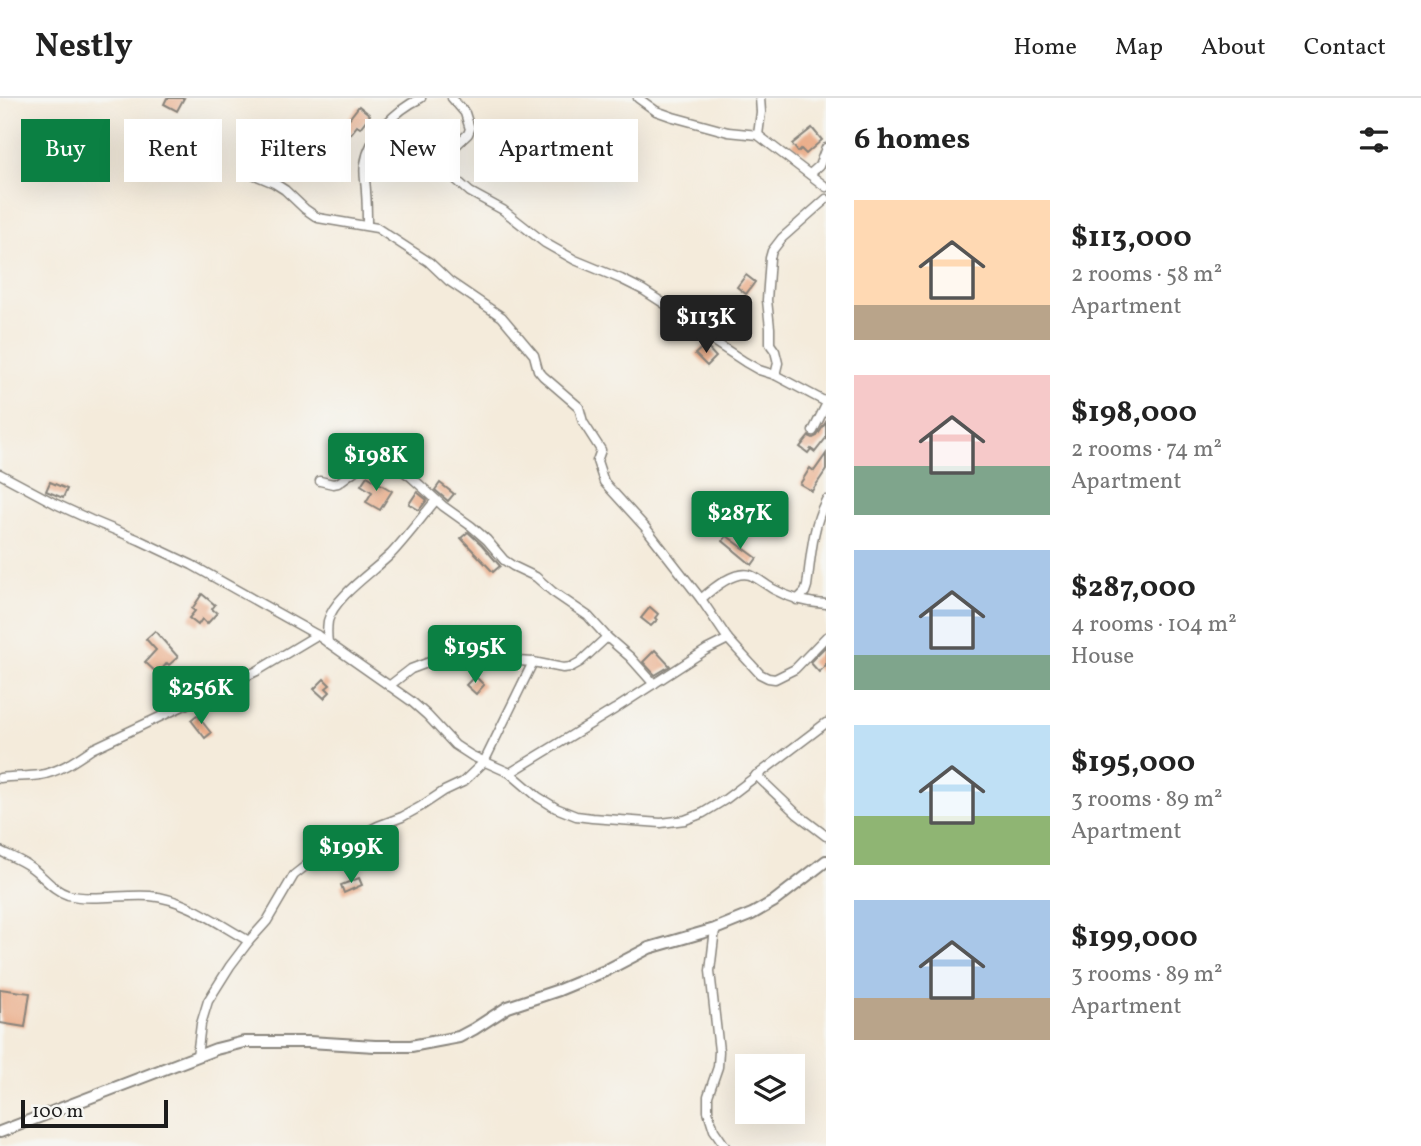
<!DOCTYPE html>
<html lang="en">
<head>
<meta charset="utf-8">
<style>
	:root { --surface:#fff; --page:#f6f6f6; --text:#222; --muted:#767676; --line:#e0e0e0; --accent:#0b8043 }
	body { margin:0; font-family:Vollkorn,serif; background:var(--page); color:var(--text); height:100vh; display:flex; flex-direction:column; font-size:26px; white-space:nowrap }
	* { box-sizing:border-box; margin:0 }
	p { font-size:23px; color:var(--muted) }
	.icon { flex:none; width:38px; height:38px; fill:none; stroke:currentColor; stroke-width:2; stroke-linecap:round; stroke-linejoin:round }
	.map { position:relative; flex:1; overflow:hidden }
	.side { display:flex; flex-direction:column; background:var(--surface); width:595px }
	.side>* { flex:none }
	.guide { position:absolute; left:21px; top:21px; width:665px; height:63px; display:flex; gap:14px }
	.controls { position:absolute; left:735px; top:956px; display:grid; gap:14px }
	.controls a { display:grid; place-items:center; width:70px; height:70px; border-radius:0px; background:var(--surface); box-shadow:0 7px 28px #0002; font-size:35px }
	.scale { position:absolute; left:21px; bottom:18px; width:147px; box-sizing:border-box; padding-left:7px; border:4px solid #1c1c1c; border-top:0; font-size:19px; line-height:24px; white-space:nowrap; color:#1c1c1c; -webkit-text-stroke:5px #f6f6f2; paint-order:stroke }
	.price { position:absolute; translate:-50% -60px; padding:0 16px; border-radius:7px; background:var(--accent); color:#fff; font-size:23px; line-height:46px; filter:drop-shadow(0 2px 4px #0008) }
	.price::after { content:''; position:absolute; left:50%; top:42px; width:21px; height:16px; margin-left:-10px; background:inherit; clip-path:polygon(0 0,100% 0,50% 100%) }
	.price.active { background:#222; color:#fff }
	ul { padding:0; list-style:none }
	li { display:flex; align-items:center; gap:21px; height:175px; padding:0 28px }
	li span { display:grid; place-items:center; flex:none; width:196px; height:140px; border-radius:0px; color:#555 }
	li>.icon { margin-inline-start:auto }
	span .icon { width:84px; height:84px; fill:#fffc; stroke-width:1 }
	li b { font-size:30px }
	h2 { display:flex; justify-content:space-between; align-items:center; height:84px; padding:0 28px; font-size:30px }
	.chip { padding:0 24px; border-radius:0px; background:var(--surface); box-shadow:0 7px 28px #0002; font-size:24px; line-height:63px }
	.chip.active { background:var(--accent); color:#fff }
	header { display:flex; align-items:center; gap:42px; box-sizing:border-box; height:98px; padding:0 35px; background:var(--surface); border-bottom:2px solid var(--line) }
	header strong { font-size:33px }
	nav { display:flex; gap:38px; margin-inline-start:auto; font-size:24px }
	main { display:flex; flex:1; min-height:0 }
	.map>svg:first-child { display:block }
	.building { fill:#eaae8b }
	.lines { fill:none; stroke-linecap:round; stroke-linejoin:round }
	.street-casing { stroke:#88847c; stroke-width:11 }
	.secondary-casing { stroke:#88847c; stroke-width:14 }
	.street { stroke:#fff; stroke-width:8 }
	.secondary { stroke:#fff; stroke-width:10 }
</style>
</head>
<body>
<header>
<strong>Nestly</strong>
<nav><a>Home</a><a>Map</a><a>About</a><a>Contact</a></nav>
</header>
<main>
<div class="map">
<svg width="826" height="1048" viewBox="0 0 826 1048">
	<rect width="100%" height="100%" fill="#f6f6f2"/>
	<filter id="ink" filterUnits="userSpaceOnUse"><feTurbulence type="fractalNoise" baseFrequency=".0143" numOctaves="2"/><feDisplacementMap in="SourceGraphic" scale="14" xChannelSelector="R" yChannelSelector="G"/><feConvolveMatrix kernelMatrix="1 2 1 2 8 2 1 2 1" color-interpolation-filters="sRGB"/></filter>
	<filter id="wash" filterUnits="userSpaceOnUse"><feTurbulence type="fractalNoise" baseFrequency=".00686" numOctaves="4" result="noise"/><feDisplacementMap in="SourceGraphic" scale="28" xChannelSelector="R" yChannelSelector="G"/><feGaussianBlur stdDeviation="1.57" result="paint"/><feColorMatrix in="noise" values="0 0 0 0 0 0 0 0 0 0 0 0 0 0 0 0 0 1.4 0 .05"/><feComposite in="paint" operator="in"/></filter>
	<g filter="url(#wash)">
		<rect width="100%" height="100%" fill="#f4ebdb"/>
		<g id="blocks">
			<g class="building">
				<path d="M167,0H184L177,13L164,6Z"/>
				<path d="M359,8L370,17L360,30L357,28L349,38L341,31Z"/>
				<path d="M172,30L181,37L174,46L170,43L164,50L154,51L153,36L169,34Z"/>
				<path d="M812,30L822,42L806,56L801,51L798,54L792,46Z"/>
				<path d="M746,177L755,184L746,196L737,189Z"/>
				<path d="M731,221L741,229L739,231L740,232L733,240L722,232Z"/>
				<path d="M705,247L716,259L707,268L695,256Z"/>
				<path d="M826,324V340L815,354L811,351L808,355L800,349L809,338L813,340L817,338Z"/>
				<path d="M826,356V372L812,393L800,386L810,370L814,373Z"/>
				<path d="M367,378L392,393L380,412L366,404L372,394L361,387Z"/>
				<path d="M50,384L67,391L63,400L46,393Z"/>
				<path d="M440,385L454,396L448,403L435,392Z"/>
				<path d="M417,394L427,402L419,412L409,406Z"/>
				<path d="M468,434L482,447L500,468L493,474L461,440Z"/>
				<path d="M727,438L757,460L752,467L723,443Z"/>
				<path d="M202,496L215,507L212,511L217,515L207,526L202,521L198,527L189,520L195,513L192,511Z"/>
				<path d="M650,509L658,516L655,520L657,522L651,528L641,520Z"/>
				<path d="M155,533L178,559L169,567L167,565L158,576L145,564L156,552L146,541Z"/>
				<path d="M826,548V567L819,574L810,564Z"/>
				<path d="M655,552L670,568L655,577L643,564Z"/>
				<path d="M475,578L484,587L476,596L466,587Z"/>
				<path d="M324,581L330,587L326,590L330,594L324,600L314,591Z"/>
				<path d="M197,617L211,635L205,640L191,622Z"/>
				<path d="M359,780L362,787L344,795L341,787Z"/>
				<path d="M0,891L30,895L25,929L0,925Z"/>
			</g>
		</g>
	</g>
	<g filter="url(#ink)">
		<use href="#blocks" fill-opacity="0" stroke="#88847c" stroke-width="2"/>
		<g class="lines">
			<defs>
				<g id="street">
					<path d="M638,0L656,13L673,19L728,34L758,37L826,89"/>
					<path d="M389,24L413,37L444,71L470,94L503,112L545,145L575,162L621,181L643,192L677,214L707,239L745,264L759,272L775,277L826,304"/>
					<path d="M758,37L761,14L760,0"/>
					<path d="M444,71L445,61L448,55L468,36L470,31L465,15L452,0"/>
					<path d="M248,74L274,85L285,92L305,111L318,120L377,130L429,164L449,183L502,219L534,257L538,272L543,278L579,309L583,324L601,352L597,363L604,384L645,429L701,501L728,541L760,576L768,580L775,581L795,571L826,539"/>
					<path d="M810,76L819,68L826,50"/>
					<path d="M367,127C367,116 367,105 366,94C366,85 363,75 365,66C369,38 396,12 421,0"/>
					<path d="M775,277L778,265L775,253L770,246V230L767,202L770,160L772,153L782,140L826,101"/>
					<path d="M813,333L826,307"/>
					<path d="M0,376L56,406L91,422L139,442L192,467L317,537L411,603L427,617L455,647L472,658L510,675L538,699L556,710L576,718L592,720L661,725L685,722L703,715L726,701L826,625"/>
					<path d="M320,383L333,386L338,385L357,371L376,361L384,362L396,368L410,378L443,408L471,428L487,442L504,462L513,468L536,479L553,494L588,518L607,539L630,559L654,586"/>
					<path d="M701,501C712,491 734,472 750,477C758,480 766,487 773,491C791,501 807,505 826,506"/>
					<path d="M797,502L805,494L807,488C811,459 812,429 826,402"/>
					<path d="M328,545C327,537 327,530 328,523C334,499 374,473 391,456C407,439 421,420 436,402"/>
					<path d="M389,588L411,571L435,562L458,559L533,564L563,570L571,569L580,564L607,539"/>
					<path d="M510,675L615,611L706,552L728,541"/>
					<path d="M756,677L797,716L826,738"/>
					<path d="M0,680C13,678 27,679 40,677C59,674 76,662 92,651L257,573L317,537"/>
					<path d="M0,753C10,758 20,762 29,768C43,777 52,792 68,797C92,803 125,796 150,798C186,801 218,826 249,843"/>
					<path d="M715,831L710,873L719,953L718,969L708,998V1013L714,1032L725,1048"/>
					<path d="M197,958L201,926L208,903L230,868L249,843L267,823L294,777L308,766L331,752L378,728L402,719L420,709L444,693L463,684L484,664L533,564"/>
				</g>
				<path id="secondary" d="M0,1034L216,951L244,944H309L375,948H411L459,939L474,931L508,909L559,892L605,873L649,850L715,831L752,816L773,804L826,763"/>
			</defs>
			<use href="#street" class="street-casing"/>
			<use href="#secondary" class="secondary-casing"/>
			<use href="#street" class="street"/>
			<use href="#secondary" class="secondary"/>
		</g>
	</g>
</svg>
<div class="controls">
<a><svg class="icon" aria-label="layers" viewBox="0 0 24 24"><path d="M12 4l9 5-9 5-9-5zM3 14l9 5 9-5"/></svg></a>
</div>
<div class="scale">100 m</div>
<b class="price active" style="left:706px;top:257px">$113K</b>
<b class="price" style="left:376px;top:395px">$198K</b>
<b class="price" style="left:740px;top:453px">$287K</b>
<b class="price" style="left:475px;top:587px">$195K</b>
<b class="price" style="left:201px;top:628px">$256K</b>
<b class="price" style="left:351px;top:787px">$199K</b>
<div class="guide">
<a class="chip active">Buy</a>
<a class="chip">Rent</a>
<a class="chip">Filters</a>
<a class="chip">New</a>
<a class="chip">Apartment</a>
</div>
</div>
<section class="side">
<h2>6 homes<svg class="icon" aria-label="filters" viewBox="0 0 24 24"><path d="M4 7h16M4 17h16"/><circle cx="9" cy="7" r="2"/><circle cx="15" cy="17" r="2"/></svg></h2>
<ul>
<li><span style="background:linear-gradient(#ffd9b3 75%,#b9a48a 0)"><svg class="icon" aria-label="home" viewBox="0 0 24 24"><path d="M3 11l9-7 9 7M6 9v11h12V9"/></svg></span><div><b>$113,000</b><p>2 rooms · 58 m²</p><p>Apartment</p></div></li>
<li><span style="background:linear-gradient(#f6c9c9 65%,#7fa58c 0)"><svg class="icon" aria-label="home" viewBox="0 0 24 24"><path d="M3 11l9-7 9 7M6 9v11h12V9"/></svg></span><div><b>$198,000</b><p>2 rooms · 74 m²</p><p>Apartment</p></div></li>
<li><span style="background:linear-gradient(#a9c7e8 75%,#7fa58c 0)"><svg class="icon" aria-label="home" viewBox="0 0 24 24"><path d="M3 11l9-7 9 7M6 9v11h12V9"/></svg></span><div><b>$287,000</b><p>4 rooms · 104 m²</p><p>House</p></div></li>
<li><span style="background:linear-gradient(#bfe0f5 65%,#8fb573 0)"><svg class="icon" aria-label="home" viewBox="0 0 24 24"><path d="M3 11l9-7 9 7M6 9v11h12V9"/></svg></span><div><b>$195,000</b><p>3 rooms · 89 m²</p><p>Apartment</p></div></li>
<li><span style="background:linear-gradient(#a9c7e8 70%,#b9a48a 0)"><svg class="icon" aria-label="home" viewBox="0 0 24 24"><path d="M3 11l9-7 9 7M6 9v11h12V9"/></svg></span><div><b>$199,000</b><p>3 rooms · 89 m²</p><p>Apartment</p></div></li>
</ul>
</section>
</main>
</body>
</html>
